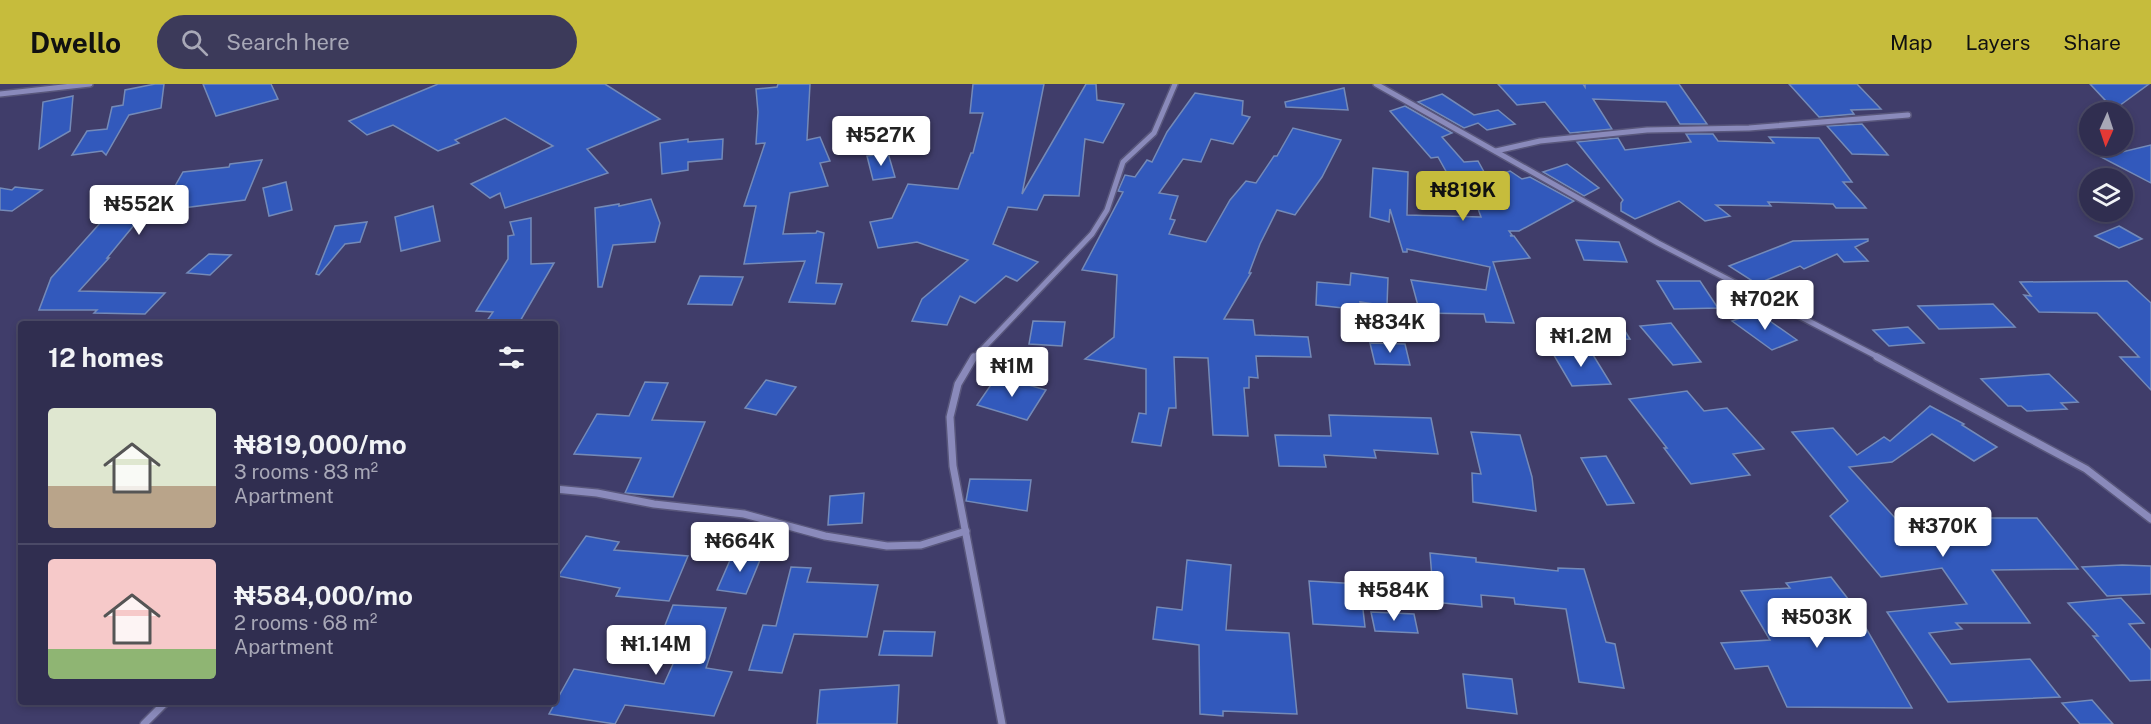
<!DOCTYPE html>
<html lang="en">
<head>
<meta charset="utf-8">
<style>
	:root { --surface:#302e50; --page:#3c3a5a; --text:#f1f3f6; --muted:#a8a8b7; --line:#4b4a67; --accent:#c6bc3c }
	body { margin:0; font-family:"Public Sans",sans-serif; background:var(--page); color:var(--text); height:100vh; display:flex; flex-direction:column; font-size:22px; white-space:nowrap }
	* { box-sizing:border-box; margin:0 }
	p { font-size:20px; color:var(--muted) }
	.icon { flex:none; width:33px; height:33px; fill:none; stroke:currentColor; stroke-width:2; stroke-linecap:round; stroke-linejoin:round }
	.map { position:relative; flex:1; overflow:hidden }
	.side { position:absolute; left:18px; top:237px; width:540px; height:384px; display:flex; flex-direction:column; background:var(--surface); border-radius:6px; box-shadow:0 3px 9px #0003,0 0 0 2px var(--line) }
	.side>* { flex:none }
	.needle { width:39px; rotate:183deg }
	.buttons { position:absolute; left:2079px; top:18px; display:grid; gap:12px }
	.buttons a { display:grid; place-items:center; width:54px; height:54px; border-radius:50%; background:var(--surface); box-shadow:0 3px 9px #0003,0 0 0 2px var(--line); font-size:30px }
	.price { position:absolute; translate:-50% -51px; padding:0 14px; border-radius:6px; background:#fff; color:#222; font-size:20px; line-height:39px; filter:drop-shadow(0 2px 3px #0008) }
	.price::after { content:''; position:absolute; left:50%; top:36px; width:18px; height:14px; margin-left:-9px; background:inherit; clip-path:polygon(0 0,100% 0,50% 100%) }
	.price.selected { background:var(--accent); color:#111 }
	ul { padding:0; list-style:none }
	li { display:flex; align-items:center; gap:18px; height:150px; padding:0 30px }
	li+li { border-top:2px solid var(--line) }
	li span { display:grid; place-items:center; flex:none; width:168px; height:120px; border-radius:6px; color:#555 }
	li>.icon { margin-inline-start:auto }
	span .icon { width:72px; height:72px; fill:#fffc; stroke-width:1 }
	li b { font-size:26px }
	h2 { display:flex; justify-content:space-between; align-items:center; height:72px; padding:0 30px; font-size:26px }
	header { display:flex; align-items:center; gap:36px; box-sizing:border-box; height:84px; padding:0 30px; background:var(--accent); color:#111 }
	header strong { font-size:28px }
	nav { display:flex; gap:33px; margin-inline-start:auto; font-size:21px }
	.search { width:420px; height:54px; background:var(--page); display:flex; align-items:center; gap:15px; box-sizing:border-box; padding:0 21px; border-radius:33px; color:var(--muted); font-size:22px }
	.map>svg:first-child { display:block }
	.building { fill:#3259bc; stroke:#748ab8; stroke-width:1.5 }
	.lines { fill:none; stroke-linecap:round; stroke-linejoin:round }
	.street-far1-casing { stroke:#59577c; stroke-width:8 }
	.street-casing { stroke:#59577c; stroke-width:10 }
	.street-far1 { stroke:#8a8abb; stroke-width:5 }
	.street { stroke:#8a8abb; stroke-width:7 }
</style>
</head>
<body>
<header>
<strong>Dwello</strong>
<div class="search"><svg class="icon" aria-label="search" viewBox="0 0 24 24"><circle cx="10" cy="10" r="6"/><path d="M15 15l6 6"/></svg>Search here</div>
<nav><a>Map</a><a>Layers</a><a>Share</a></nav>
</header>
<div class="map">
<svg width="2151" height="640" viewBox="0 0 2151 640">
	<rect width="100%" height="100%" fill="#403d6a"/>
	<g class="building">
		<path d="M155,0H164L161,24L129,31L106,71L102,67L72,71L87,47L107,45L112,23L123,21L125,6Z"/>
		<path d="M203,0H271L278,15L216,32Z"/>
		<path d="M438,0H605L660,35L587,65L608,89L505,124L500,109L490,114L471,100L553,62L505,34L455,56L459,59L438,67L393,41L367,51L349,37Z"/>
		<path d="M778,0H810L807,56L820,53L830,77L820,79L828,102L790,109L783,150L816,149L817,147L824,149L816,199L842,200L835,220L789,218L805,177L744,180L756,122H744L765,59L756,60L758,28L756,5L777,3Z"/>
		<path d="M973,0H1044L1022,110L1086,0H1096L1097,16L1124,20L1103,59L1085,55L1079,112L1044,111L1037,126L1008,123L993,160L1038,178L1017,197L1006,192L975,219L960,212L947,241L912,237L922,215L968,176L917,158L878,164L870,138L892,134L908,100L958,105L971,69H973L983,29H970Z"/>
		<path d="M1498,0H1583L1585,3V0H1679L1707,40H1680L1666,18L1593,15L1612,45L1570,49L1545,18L1517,21Z"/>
		<path d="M1789,0H1857L1881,25L1851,26L1854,30L1819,33Z"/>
		<path d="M2090,0H2149L2119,22L2106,17Z"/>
		<path d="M1344,4L1348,26L1286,23L1285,18Z"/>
		<path d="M1195,9L1243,17L1242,31L1250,33L1233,60L1211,55L1201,78L1183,75L1159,109L1178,112L1170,135L1175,136L1169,150L1206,158L1230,116L1246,97L1256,99L1274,72H1277L1293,44L1341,56L1322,93L1295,131L1277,126L1260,160L1249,189H1251L1224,235L1253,236L1255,251L1308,253L1311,273L1256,272L1258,294L1249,293V304H1244L1248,352L1213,351L1208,274L1174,273L1176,324H1169L1161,362L1132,358L1139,329L1146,330V285L1085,275L1114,253L1117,191L1082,186L1123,108L1118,107L1125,91L1135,93L1147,76L1152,78L1167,48Z"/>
		<path d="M1442,10L1474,31L1498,26L1515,40L1487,46L1478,39L1464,44L1418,18Z"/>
		<path d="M73,12L70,47L39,65L43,18Z"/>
		<path d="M1405,22L1452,49L1442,53L1464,78L1478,77L1488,95L1510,87L1522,95L1530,93L1574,117L1519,147H1509L1512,151L1510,152H1514L1530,174L1493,178L1514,239L1486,238L1484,230L1420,229L1411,196L1486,206L1490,183L1407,165V168H1403L1390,125L1389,138L1370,133L1373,84L1408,88L1407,131L1481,133L1468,97L1452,98L1438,73L1431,74L1390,27Z"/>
		<path d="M1862,40L1888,71L1852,70L1827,42Z"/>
		<path d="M1686,50H1713L1718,57L1774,59L1769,53L1819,54L1852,98H1843L1866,124H1836L1833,120L1768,118L1771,122L1716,121L1730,132L1705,137L1679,117L1635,135L1621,127V119L1623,116L1577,58L1618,54L1625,66L1691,58Z"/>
		<path d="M688,55V58L723,55L722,75L688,78V86L662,90L660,59Z"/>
		<path d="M2151,61V99L2101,73Z"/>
		<path d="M888,69L895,93L873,96L867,72Z"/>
		<path d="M262,76L245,116L144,129L107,174H109L79,207L165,209L145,230L94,229L97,226H39L51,194L110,128H105L122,106L175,102L183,88L229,83L230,80Z"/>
		<path d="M1567,80L1599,104L1584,112L1543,88Z"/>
		<path d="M286,98L292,126L269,132L263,104Z"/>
		<path d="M15,103L42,106L12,127L0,126V104L12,106Z"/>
		<path d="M651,115L660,139L655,158L613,161L602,203H598L595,124L619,120V122Z"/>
		<path d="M433,122L440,157L401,167L395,133Z"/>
		<path d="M531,134V180L554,179L519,239L486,238L493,228L476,227L508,175V152L514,151L510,138Z"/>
		<path d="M367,138L360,158L345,160L319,191L316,190L335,142Z"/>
		<path d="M2119,142L2142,155L2119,164L2095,152Z"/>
		<path d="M1868,155V157L1855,163L1868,177L1844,178L1837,170L1804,185L1800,182L1757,200L1729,182L1793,157Z"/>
		<path d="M1576,156L1619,158L1627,178L1584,176Z"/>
		<path d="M209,170L231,171L210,191L187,189Z"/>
		<path d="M1351,189L1388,194L1387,222L1360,218L1361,226L1316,221L1317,198L1350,201Z"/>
		<path d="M700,192L743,193L732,221L688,220Z"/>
		<path d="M1657,197H1700L1718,224L1674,225Z"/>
		<path d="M2127,197L2151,219V306L2120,273H2139L2097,229L2039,228L2024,211L2031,212L2020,198Z"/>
		<path d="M1993,220L2015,243L1939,245L1918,222Z"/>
		<path d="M1757,228L1797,256L1772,266L1732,237Z"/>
		<path d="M1617,234L1630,255L1573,257L1562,235Z"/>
		<path d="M1033,237L1065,238L1062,262L1029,260Z"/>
		<path d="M1671,239L1701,278L1673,281L1640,242Z"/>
		<path d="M1908,243L1924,259L1889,262L1873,246Z"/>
		<path d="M1370,259L1405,260L1410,281L1375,280Z"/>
		<path d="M1590,266L1611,300L1572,302L1552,268Z"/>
		<path d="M2049,290L2078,318L2061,319L2067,325L2027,327L2021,322H2008L1981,295Z"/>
		<path d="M997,292L1046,306L1027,336L977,321Z"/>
		<path d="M766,296L796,303L776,331L745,324Z"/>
		<path d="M645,298L668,299L652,336L705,338L673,413L625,409L641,374L574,370L597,330L629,332Z"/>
		<path d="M1687,307L1704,327L1727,324L1764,365L1733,370L1750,391L1691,400L1664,364H1667L1629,315Z"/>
		<path d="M1930,322L1964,340L1962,341L1997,363L1974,377L1932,350L1892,378L1849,383L1905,445L1985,434H2037L2078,485L1992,486L2030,539H1956L1962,545L1929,549L1951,580L2030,575L2060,613L1948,618L1887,528L1967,520L1942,484L1881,493L1830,432L1848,417L1792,348L1833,344L1857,371L1884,353L1890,357Z"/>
		<path d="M1329,331L1431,334L1438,370L1374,366L1376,374L1324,371L1326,383L1279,382L1275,351L1331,352Z"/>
		<path d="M1471,348L1520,351L1532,393L1536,427L1473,418L1472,389L1481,390Z"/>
		<path d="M1606,372L1634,419L1607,421L1581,374Z"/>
		<path d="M970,395L1031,396L1027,427L966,417Z"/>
		<path d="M864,409L862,439L828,441L830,412Z"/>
		<path d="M586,452L619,458L614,466L688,472L669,517L616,512L620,504L558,492Z"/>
		<path d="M734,467L762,471L746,510L717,506Z"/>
		<path d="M1430,469L1476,474V478L1558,487V484L1584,485L1606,558L1615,560L1624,604L1579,598L1566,525L1515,520L1514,514L1481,511L1482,523L1434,518Z"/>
		<path d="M1187,476L1231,481L1226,546L1289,549L1297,630L1223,627V632L1200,630L1199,561L1153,555L1157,523L1182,526Z"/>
		<path d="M2122,481L2151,482V510L2107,512L2082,483Z"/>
		<path d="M791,483L811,484L807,498L878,501L867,553L794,550L782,589L749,586L763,541L776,542Z"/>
		<path d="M1831,493L1852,520L1912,624L1787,623L1768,582L1735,585L1721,559L1770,556L1741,507L1790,504L1786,499Z"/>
		<path d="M1309,497L1360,500L1365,543L1313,540Z"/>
		<path d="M2121,514L2144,539L2129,540L2151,566V596L2130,597L2093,552H2098L2068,519Z"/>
		<path d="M673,521L726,524L706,584L732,588L714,632L625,621L615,640L549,630L574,585L664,600L682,560L658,559Z"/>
		<path d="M1371,528L1414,530L1418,549L1375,547Z"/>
		<path d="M884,547L935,548L932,572L879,571Z"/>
		<path d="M1463,590L1512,595L1517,630L1467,624Z"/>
		<path d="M899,601L897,640H817L820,606Z"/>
		<path d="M2092,616L2113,640H2080L2062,619Z"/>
	</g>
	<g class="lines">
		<defs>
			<g id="street-far1">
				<path d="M1376,0L1658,159L1880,274"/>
				<path d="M0,10L90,0"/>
				<path d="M1496,67L1540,57L1647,46L1749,44L1908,31"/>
				<path d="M974,274L1092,150L1107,126L1123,78L1154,49L1175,0"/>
			</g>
			<g id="street">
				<path d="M974,273L958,300L950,333L953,382L1002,640"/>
				<path d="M1877,273L2086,385L2151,435"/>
				<path d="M555,405L597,409L654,420L744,430L825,452L887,462L921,461L966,447"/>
				<path d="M144,640L166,618"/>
			</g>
		</defs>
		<use href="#street-far1" class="street-far1-casing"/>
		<use href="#street" class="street-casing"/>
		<use href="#street-far1" class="street-far1"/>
		<use href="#street" class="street"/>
	</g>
</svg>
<div class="buttons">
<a><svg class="needle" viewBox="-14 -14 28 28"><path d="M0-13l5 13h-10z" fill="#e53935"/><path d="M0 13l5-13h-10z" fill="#a8a8b7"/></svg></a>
<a><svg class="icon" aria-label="layers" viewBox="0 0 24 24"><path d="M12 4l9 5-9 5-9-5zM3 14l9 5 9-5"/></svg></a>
</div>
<b class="price" style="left:881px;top:83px">₦527K</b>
<b class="price selected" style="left:1463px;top:138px">₦819K</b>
<b class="price" style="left:139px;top:152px">₦552K</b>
<b class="price" style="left:1765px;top:247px">₦702K</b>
<b class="price" style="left:1390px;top:270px">₦834K</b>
<b class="price" style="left:1581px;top:284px">₦1.2M</b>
<b class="price" style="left:1012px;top:314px">₦1M</b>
<b class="price" style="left:1943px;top:474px">₦370K</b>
<b class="price" style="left:740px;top:489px">₦664K</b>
<b class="price" style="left:1394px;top:538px">₦584K</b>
<b class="price" style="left:1817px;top:565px">₦503K</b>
<b class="price" style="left:656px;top:592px">₦1.14M</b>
<section class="side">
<h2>12 homes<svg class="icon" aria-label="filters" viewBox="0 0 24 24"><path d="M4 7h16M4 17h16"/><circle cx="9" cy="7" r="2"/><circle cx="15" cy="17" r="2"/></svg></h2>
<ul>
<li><span style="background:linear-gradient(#dfe7d0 65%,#b9a48a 0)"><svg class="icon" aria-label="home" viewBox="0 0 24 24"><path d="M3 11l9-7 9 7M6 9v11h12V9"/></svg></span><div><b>₦819,000/mo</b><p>3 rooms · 83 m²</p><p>Apartment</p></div></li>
<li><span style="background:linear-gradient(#f6c9c9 75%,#8fb573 0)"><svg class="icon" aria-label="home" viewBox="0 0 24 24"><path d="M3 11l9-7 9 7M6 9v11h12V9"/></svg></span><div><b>₦584,000/mo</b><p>2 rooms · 68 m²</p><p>Apartment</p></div></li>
</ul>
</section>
</div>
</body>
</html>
